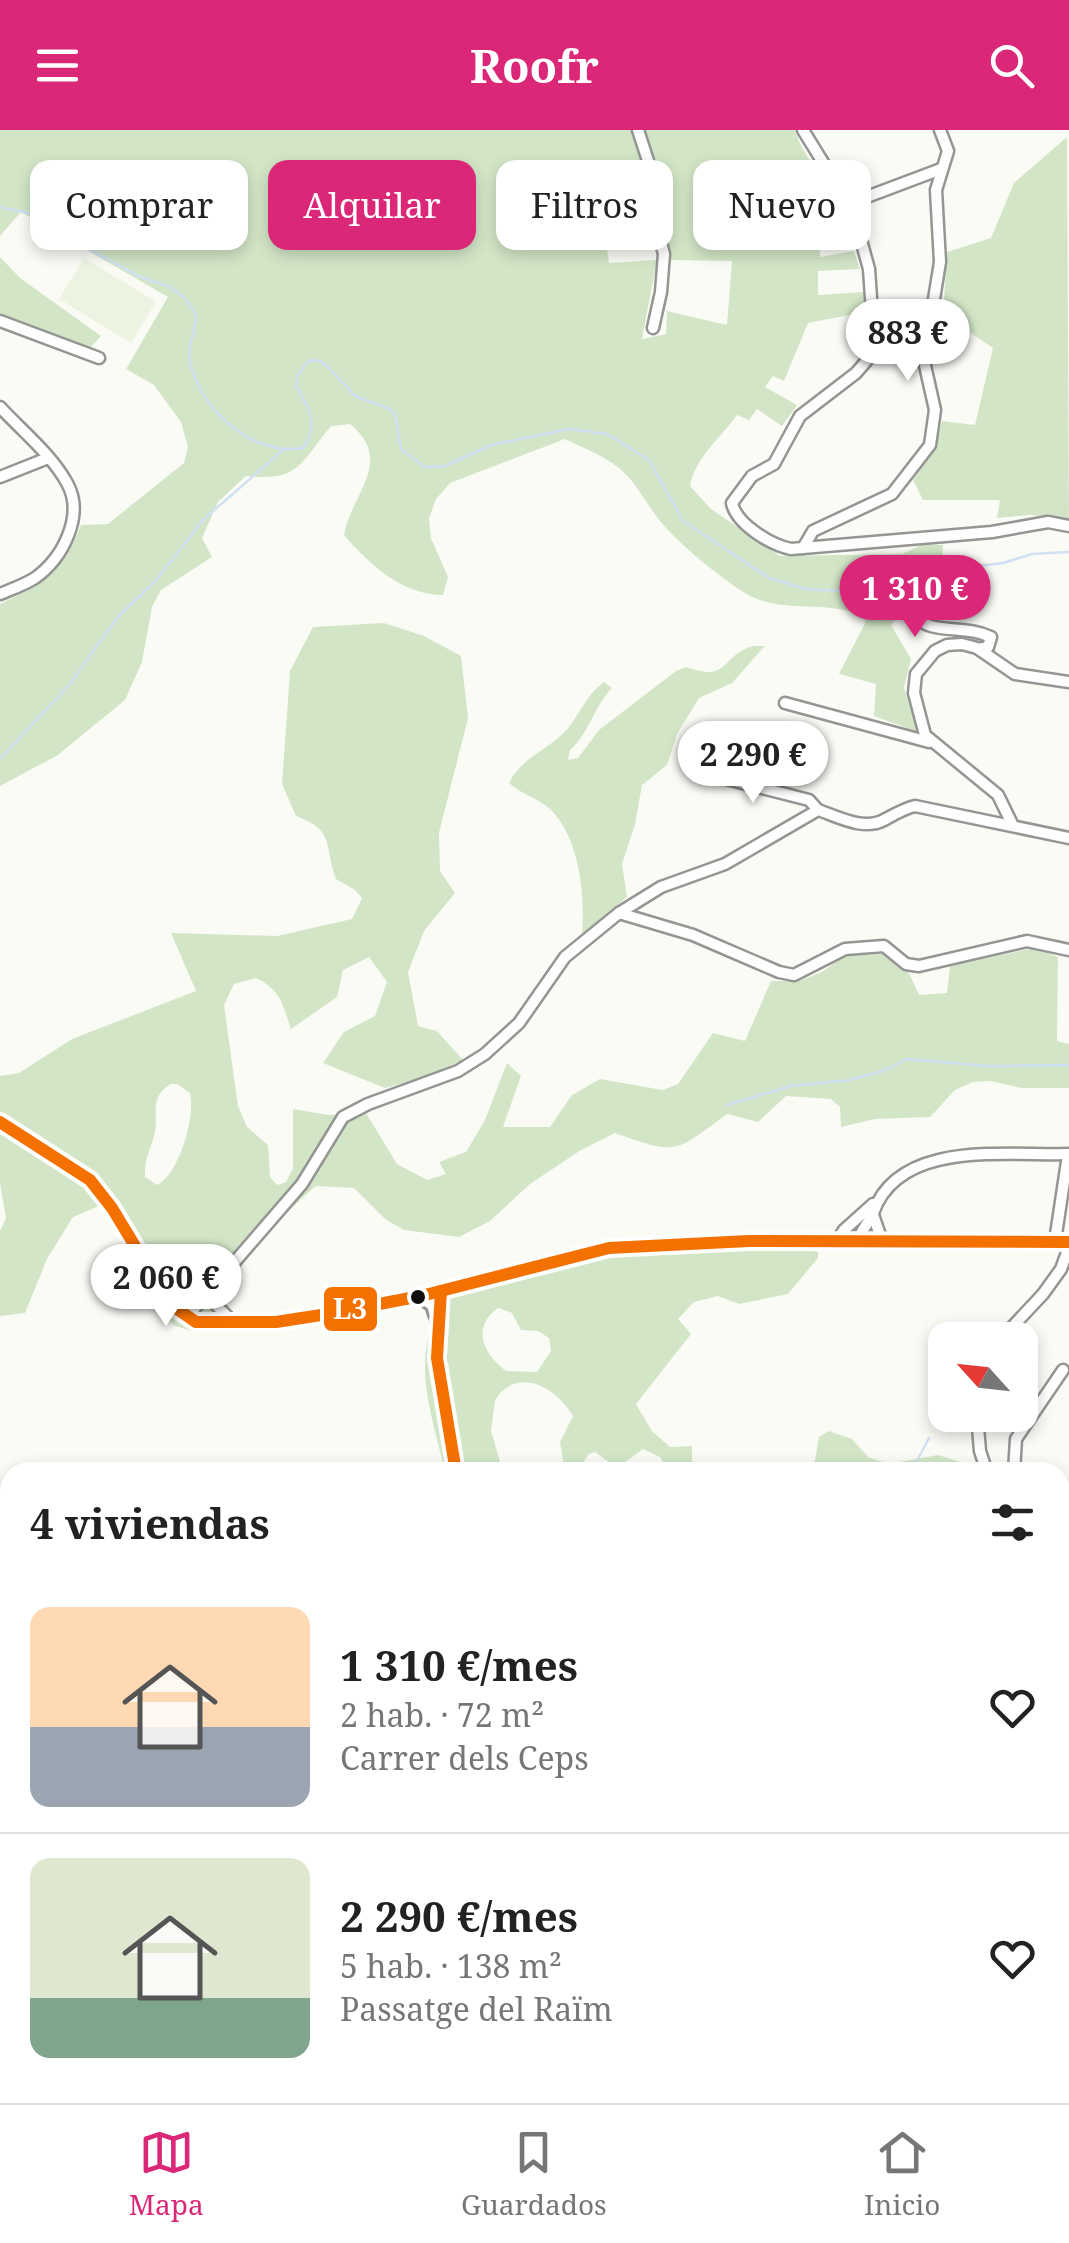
<!DOCTYPE html>
<html lang="es">
<head>
<meta charset="utf-8">
<style>
	:root { --surface:#fff; --page:#f6f6f6; --text:#222; --muted:#767676; --line:#e0e0e0; --accent:#db2777 }
	body { margin:0; font-family:"Noto Serif",serif; background:var(--page); color:var(--text); height:100vh; display:flex; flex-direction:column; font-size:38px; white-space:nowrap }
	* { box-sizing:border-box; margin:0 }
	p { font-size:32px; color:var(--muted) }
	.icon { flex:none; width:55px; height:55px; fill:none; stroke:currentColor; stroke-width:2; stroke-linecap:round; stroke-linejoin:round }
	.map { position:relative; flex:1; overflow:hidden }
	.details { position:absolute; left:0px; top:1332px; width:1070px; height:642px; display:flex; flex-direction:column; background:var(--surface); border-radius:30px 30px 0 0; box-shadow:0 5px 15px #0003 }
	.details>* { flex:none }
	.guide { position:absolute; left:30px; top:30px; width:1010px; height:90px; display:flex; gap:20px }
	.needle { width:65px; rotate:297deg }
	.controls { position:absolute; left:928px; top:1192px; display:grid; gap:20px }
	.controls a { display:grid; place-items:center; width:110px; height:110px; border-radius:20px; background:var(--surface); box-shadow:0 5px 15px #0003; font-size:50px }
	.price { position:absolute; translate:-50% -85px; padding:0 22px; border-radius:35px; background:#fff; color:#222; font-size:32px; line-height:65px; filter:drop-shadow(0 2px 5px #0008) }
	.price::after { content:''; position:absolute; left:50%; top:60px; width:30px; height:22px; margin-left:-15px; background:inherit; clip-path:polygon(0 0,100% 0,50% 100%) }
	.price.on { background:var(--accent); color:#fff }
	ul { padding:0; list-style:none }
	li { display:flex; align-items:center; gap:30px; height:250px; padding:0 30px }
	li+li { border-top:2px solid var(--line) }
	li span { display:grid; place-items:center; flex:none; width:280px; height:200px; border-radius:20px; color:#555 }
	li>.icon { margin-inline-start:auto }
	span .icon { width:120px; height:120px; fill:#fffc; stroke-width:1 }
	li b { font-size:42px }
	h2 { display:flex; justify-content:space-between; align-items:center; height:120px; padding:0 30px; font-size:42px }
	.tag { padding:0 35px; border-radius:20px; background:var(--surface); box-shadow:0 5px 15px #0003; font-size:35px; line-height:90px }
	.tag.on { background:var(--accent); color:#fff }
	header { display:flex; justify-content:space-between; align-items:center; height:130px; padding:0 30px; background:var(--accent); color:#fff; font-size:45px; font-weight:700 }
	.tabs { display:flex; justify-content:space-around; align-items:center; height:140px; border-top:2px solid var(--line); background:var(--surface); font-size:28px; color:var(--muted) }
	.tabs a { display:grid; justify-items:center; gap:5px }
	.tabs .on { color:var(--accent) }
	.map>svg:first-child { display:block }
	.forest { fill:#d2e6c7; fill-rule:evenodd }
	.pitch { fill:#ecf4e1 }
	.lines { fill:none; stroke-linecap:round; stroke-linejoin:round }
	.stream { stroke:#cfe1f2; stroke-width:2.5 }
	.minor-casing { stroke:#959593; stroke-width:15 }
	.tertiary-casing { stroke:#959593; stroke-width:18 }
	.minor { stroke:#fefefe; stroke-width:10 }
	.tertiary { stroke:#fefefe; stroke-width:12 }
	.bus-1-casing { stroke:#fff; stroke-width:20 }
	.bus-1 { stroke:#f47100; stroke-width:12 }
	.bus-dot { fill:#0f0f0f; stroke:#fff; stroke-width:4 }
	.line-badge { stroke:#fff; stroke-width:4 }
	.badge-label { font-size:28px; text-anchor:middle; font-weight:bold; fill:#fff }
</style>
</head>
<body>
<header><svg class="icon" aria-label="menu" viewBox="0 0 24 24"><path d="M4 6h16M4 12h16M4 18h16"/></svg>Roofr<svg class="icon" aria-label="search" viewBox="0 0 24 24"><circle cx="10" cy="10" r="6"/><path d="M15 15l6 6"/></svg></header>
<div class="map">
<svg width="1069" height="1973" viewBox="0 0 1069 1973">
	<rect width="100%" height="100%" fill="#fbfbf6"/>
	<g class="forest">
		<path d="M0,0H795C805,36 839,58 848,95L819,101L820,127L854,121L860,139L818,141V165L864,162L865,182L808,193L784,251L773,246L765,257L797,275L782,296L757,279L749,290L737,285C720,309 696,326 690,356L711,379L780,426L902,424L923,414L943,415L941,459L917,461L891,495L911,529L904,558L918,602L874,586L876,554L839,544L865,493L864,487C826,468 782,486 745,463C719,447 675,411 657,387C644,370 636,352 619,338C603,325 583,318 565,309L450,353L436,369L429,388L431,408L448,447L443,465C402,465 369,434 344,405C352,361 395,332 350,294L331,296C300,333 300,352 246,346L218,372L202,408L212,427L161,460L152,477L142,532L125,570L58,625L0,656V474C45,452 62,443 81,395L108,394L184,333L188,317L181,292L154,255L126,239L168,167L21,82L0,106ZM659,51L670,130L732,131L727,195L667,181L666,204L642,209L657,130L609,133L599,59Z"/>
		<path d="M1067,7L1069,388L1029,385L997,388L1000,370H923L913,350L936,315L942,291L975,295L993,218L943,184L947,122L991,108L1014,53Z"/>
		<path d="M0,127L20,148L101,206L90,218L0,184Z"/>
		<path d="M384,493L424,506L461,526L468,588L439,703L440,741L455,763L424,801L408,842L418,896L437,901L463,930L422,948L385,958L323,933L344,902L375,886L387,852L369,827L343,840L337,867L291,899C282,874 282,861 256,848L234,854L224,875L238,976L247,997L268,1015L270,1047L277,1055L286,1052L293,1038V979L329,985L366,983L397,1034L427,1050L446,1044L439,1032L466,1022L485,990L507,933L521,946L503,997H550L572,965L600,949L663,960L678,954L713,903L745,911L771,851H799L822,842L844,826L883,824L909,843L919,865L947,863L950,836L1034,818L1058,827L1057,911L1069,914V958H1021L991,951L973,952L955,960L930,987L875,989L841,997L840,977L831,969L786,966L758,992L727,984C675,1022 679,1026 615,1003L581,1020L530,1054L490,1091L459,1107L404,1100L385,1089L354,1058L316,1056C290,1077 226,1144 219,1177C218,1184 220,1193 220,1200L191,1201L173,1195L99,1076L73,1087L47,1129L25,1183L0,1186V1101L6,1088L0,1053V946L19,943L72,909L196,861L171,803L277,806L352,789L362,768L355,760L336,749C323,713 336,701 296,686L282,654L290,541L313,497ZM171,954H177L190,963C196,985 179,1045 157,1055L145,1047C144,1030 150,1021 154,1006C160,985 147,968 171,954Z"/>
		<path d="M753,516H765L732,553L699,568L677,604L667,635L642,655L635,694L622,734L627,767L582,804C585,765 580,707 549,678C537,668 521,664 509,653C521,627 551,619 569,597C581,582 587,564 604,552L612,558C594,576 589,604 570,620L568,630L578,628L599,600L676,541L686,537C731,553 719,526 753,516Z"/>
		<path d="M811,1119L818,1122V1128L788,1164L739,1174L718,1166L694,1172L678,1189L691,1204L636,1274L652,1301L670,1317L692,1316V1330L696,1342H669L660,1327L643,1319L620,1336H614L595,1322L589,1324L582,1334L583,1342H565L560,1312L573,1286C557,1258 518,1235 495,1270L491,1301L503,1342H445C431,1279 408,1228 445,1169L597,1129L671,1122ZM498,1178L512,1183L521,1200L538,1201L549,1208L551,1221L537,1242L506,1241C483,1224 471,1197 498,1178Z"/>
		<path d="M829,1301L852,1309L868,1327L889,1334L938,1325L970,1335L974,1342H808L815,1330L819,1307Z"/>
		<path d="M1060,1426L1069,1436V1749L1060,1744Z"/>
		<path d="M0,1744L10,1764V1965H712L704,1973H0Z"/>
	</g>
	<path class="pitch" d="M84,128L156,172L131,213L59,169Z"/>
	<g class="lines">
		<g class="stream">
			<path d="M0,77L37,85L81,115L140,147L168,156L184,167L196,185C196,200 187,216 190,231C199,279 253,327 303,318C321,291 308,280 296,255L298,244L309,230L320,231L328,237L355,266L390,279L396,288L401,319L425,337L445,336L491,315L569,299L607,304L649,330L683,391L769,448L806,459L894,464L933,451L961,438L1003,433L1032,424L1069,422"/>
			<path d="M0,629L69,555L117,488L157,449L203,390L284,319"/>
			<path d="M727,975L791,956L849,950L883,941L907,929L988,936L1069,935"/>
			<path d="M911,1342L929,1308"/>
			<path d="M1060,1463L1069,1464"/>
			<path d="M0,1889L9,1912"/>
			<path d="M174,1965L198,1973"/>
		</g>
		<defs>
			<g id="minor">
				<path d="M638,0L652,43L656,94L664,124L661,162L653,198"/>
				<path d="M803,0L853,81L869,139L874,211L869,228L856,243L800,286L774,334L752,346L732,373C736,394 771,415 791,419L992,402L1048,392L1069,396"/>
				<path d="M848,74L941,39"/>
				<path d="M0,191L99,228"/>
				<path d="M0,277C22,301 51,324 67,353C85,385 63,428 35,448C24,455 12,459 0,464"/>
				<path d="M0,347L48,328"/>
				<path d="M803,418L813,401L892,364L930,315L935,280L924,231L940,132L936,60L948,21L940,0"/>
				<path d="M875,471L895,470C906,480 919,494 935,497C955,501 971,498 991,507L988,517L979,519"/>
				<path d="M785,573L929,612"/>
				<path d="M707,644L809,670L818,680"/>
				<path d="M1013,696L998,665L925,605L914,563L916,544L935,521L947,515L962,514L977,518L1015,544L1069,552"/>
				<path d="M619,783L693,805L779,842L794,845L845,819L884,816L906,834L919,836L1027,811L1069,820"/>
				<path d="M873,1085L880,1105L887,1111"/>
				<path d="M837,1111L844,1100L873,1074"/>
				<path d="M858,1111C861,1100 869,1093 873,1083C899,1009 1006,1026 1069,1024"/>
				<path d="M1055,1111L1068,1025"/>
				<path d="M214,1154V1173L233,1192"/>
				<path d="M436,1185L445,1287L456,1342"/>
				<path d="M187,1187L302,1054L343,987L368,974L458,941L485,924L519,893L565,827L619,783L661,757L725,734L818,680C839,687 863,701 884,690C895,684 903,679 915,676L1069,708"/>
				<path d="M1000,1210L1043,1164L1061,1139L1069,1117"/>
				<path d="M977,1285L980,1321L987,1342"/>
				<path d="M1014,1342L1016,1309L1063,1240"/>
				<path d="M1060,1724L1069,1737"/>
			</g>
			<g id="tertiary">
				<path d="M0,992L90,1050L112,1078L170,1174L196,1192H276L321,1185L421,1166L609,1118L749,1111L1069,1112"/>
				<path d="M421,1166L433,1175L436,1185"/>
			</g>
		</defs>
		<use href="#minor" class="minor-casing"/>
		<use href="#tertiary" class="tertiary-casing"/>
		<use href="#minor" class="minor"/>
		<use href="#tertiary" class="tertiary"/>
		<defs>
			<g id="bus-1">
				<path d="M0,992L90,1050L112,1078L170,1174L196,1192H276L321,1185L421,1166L609,1118L749,1111L1069,1112"/>
				<path d="M441,1161L437,1228L456,1342"/>
			</g>
		</defs>
		<use href="#bus-1" class="bus-1-casing"/>
		<use href="#bus-1" class="bus-1"/>
	</g>
	<circle class="bus-dot" cx="418" cy="1167" r="9"/>
	<rect class="line-badge" x="322" y="1155" width="57" height="48" rx="10" fill="#f47100"/>
	<g class="badge-label">
		<text x="350" y="1189">L3</text>
	</g>
</svg>
<div class="controls">
<a><svg class="needle" viewBox="-14 -14 28 28"><path d="M0-13l5 13h-10z" fill="#e53935"/><path d="M0 13l5-13h-10z" fill="#767676"/></svg></a>
</div>
<b class="price" style="left:908px;top:254px">883 €</b>
<b class="price on" style="left:915px;top:510px">1 310 €</b>
<b class="price" style="left:753px;top:676px">2 290 €</b>
<b class="price" style="left:166px;top:1199px">2 060 €</b>
<div class="guide">
<a class="tag">Comprar</a>
<a class="tag on">Alquilar</a>
<a class="tag">Filtros</a>
<a class="tag">Nuevo</a>
</div>
<section class="details">
<h2>4 viviendas<svg class="icon" aria-label="filters" viewBox="0 0 24 24"><path d="M4 7h16M4 17h16"/><circle cx="9" cy="7" r="2"/><circle cx="15" cy="17" r="2"/></svg></h2>
<ul>
<li><span style="background:linear-gradient(#ffd9b3 60%,#9aa5b1 0)"><svg class="icon" aria-label="home" viewBox="0 0 24 24"><path d="M3 11l9-7 9 7M6 9v11h12V9"/></svg></span><div><b>1 310 €/mes</b><p>2 hab. · 72 m²</p><p>Carrer dels Ceps</p></div><svg class="icon" aria-label="heart" viewBox="0 0 24 24"><path d="M12 20l-8-8c-3-5 5-10 8-4 3-6 11-1 8 4z"/></svg></li>
<li><span style="background:linear-gradient(#dfe7d0 70%,#7fa58c 0)"><svg class="icon" aria-label="home" viewBox="0 0 24 24"><path d="M3 11l9-7 9 7M6 9v11h12V9"/></svg></span><div><b>2 290 €/mes</b><p>5 hab. · 138 m²</p><p>Passatge del Raïm</p></div><svg class="icon" aria-label="heart" viewBox="0 0 24 24"><path d="M12 20l-8-8c-3-5 5-10 8-4 3-6 11-1 8 4z"/></svg></li>
</ul>
</section>
</div>
<nav class="tabs">
<a class="on"><svg class="icon" aria-label="map" viewBox="0 0 24 24"><path d="M3 6l6-2 6 2 6-2v14l-6 2-6-2-6 2zM9 4v14M15 6v14"/></svg>Mapa</a>
<a><svg class="icon" aria-label="saved" viewBox="0 0 24 24"><path d="M7 4h10v16l-5-4-5 4z"/></svg>Guardados</a>
<a><svg class="icon" aria-label="home" viewBox="0 0 24 24"><path d="M3 11l9-7 9 7M6 9v11h12V9"/></svg>Inicio</a>
</nav>
</body>
</html>
